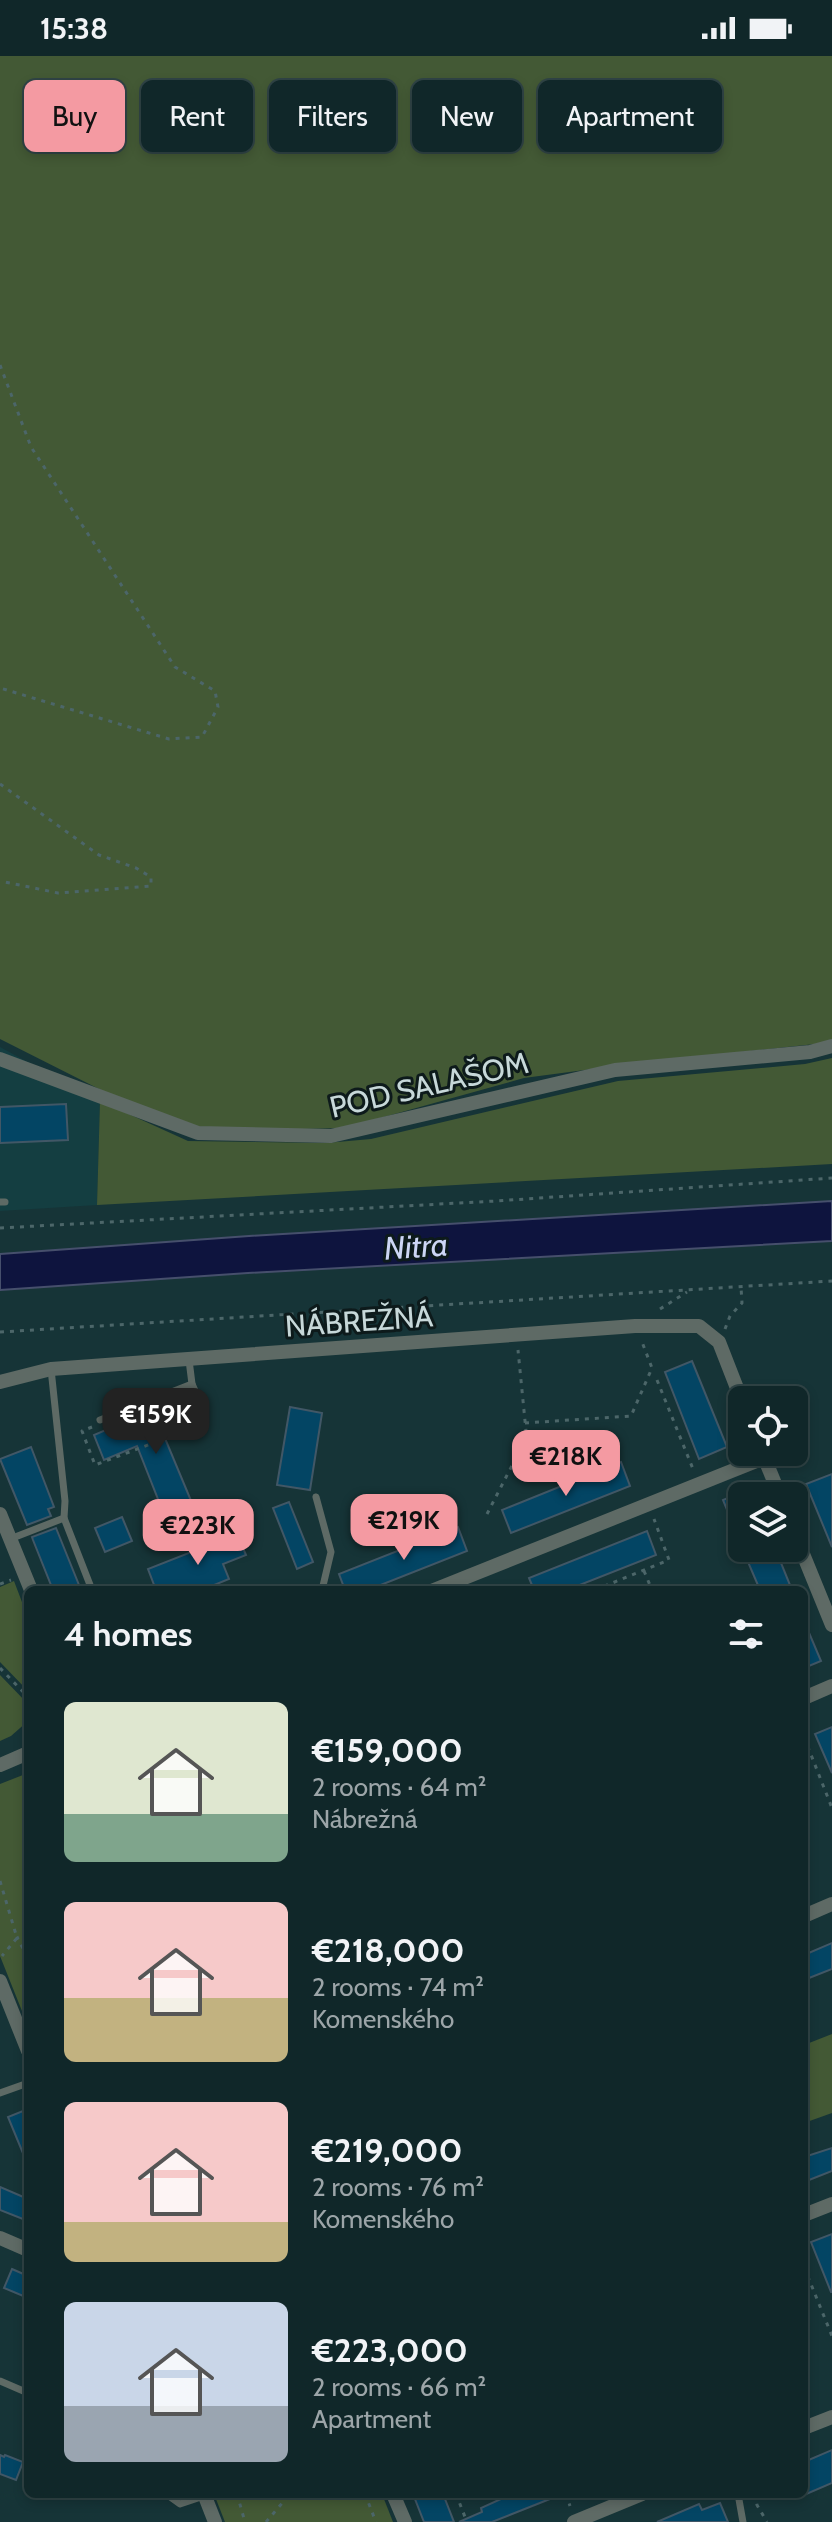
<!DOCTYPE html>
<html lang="en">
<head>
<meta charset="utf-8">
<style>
	:root { --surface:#102729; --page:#192f31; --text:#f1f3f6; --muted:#9ca5a8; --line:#304446; --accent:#f49aa2 }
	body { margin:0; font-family:Cabin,sans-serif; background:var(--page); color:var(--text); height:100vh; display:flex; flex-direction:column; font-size:30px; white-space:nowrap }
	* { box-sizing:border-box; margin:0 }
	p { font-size:26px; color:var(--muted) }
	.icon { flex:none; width:44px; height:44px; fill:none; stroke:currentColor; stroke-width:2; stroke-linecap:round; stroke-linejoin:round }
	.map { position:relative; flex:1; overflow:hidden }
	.side { position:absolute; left:24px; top:1530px; width:784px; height:912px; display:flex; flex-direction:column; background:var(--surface); border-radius:12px; box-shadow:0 4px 12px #0003,0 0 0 2px var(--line) }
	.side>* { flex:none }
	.hud { position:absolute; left:24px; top:24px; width:784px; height:72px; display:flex; gap:16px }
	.controls { position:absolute; left:728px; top:1330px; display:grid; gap:16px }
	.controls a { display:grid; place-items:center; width:80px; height:80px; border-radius:12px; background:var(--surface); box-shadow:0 4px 12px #0003,0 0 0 2px var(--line); font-size:40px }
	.price { position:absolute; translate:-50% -68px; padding:0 18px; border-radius:16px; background:var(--accent); color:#111; font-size:26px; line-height:52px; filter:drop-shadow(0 2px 4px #0008) }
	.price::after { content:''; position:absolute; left:50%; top:48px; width:24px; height:18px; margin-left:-12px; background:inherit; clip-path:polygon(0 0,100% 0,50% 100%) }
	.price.active { background:#222; color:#fff }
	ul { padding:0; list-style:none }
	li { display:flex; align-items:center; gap:24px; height:200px; padding:0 40px }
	li span { display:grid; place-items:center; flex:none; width:224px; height:160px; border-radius:12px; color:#555 }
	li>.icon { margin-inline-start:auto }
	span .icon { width:96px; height:96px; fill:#fffc; stroke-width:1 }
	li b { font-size:34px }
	h2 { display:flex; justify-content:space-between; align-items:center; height:96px; padding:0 40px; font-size:34px }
	.pill { padding:0 28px; border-radius:12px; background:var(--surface); box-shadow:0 4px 12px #0003,0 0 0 2px var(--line); font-size:28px; line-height:72px }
	.pill.active { background:var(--accent); color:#111 }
	.status { display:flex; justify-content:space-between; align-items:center; height:56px; padding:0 40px; background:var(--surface); direction:ltr }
	.status svg { height:22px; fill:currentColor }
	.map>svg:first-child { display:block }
	.built { fill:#143e41 }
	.green { fill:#435935 }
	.water { fill:#0e143e; stroke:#464f6c; stroke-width:2 }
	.building { fill:#034564; stroke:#415766; stroke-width:2 }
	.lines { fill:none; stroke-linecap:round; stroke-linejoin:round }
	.path { stroke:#4c6669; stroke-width:3; stroke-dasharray:4 6; stroke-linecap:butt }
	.lane { stroke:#5e6a65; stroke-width:7 }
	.street { stroke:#5e6a65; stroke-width:14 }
	.labels { text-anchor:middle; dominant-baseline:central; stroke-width:6; stroke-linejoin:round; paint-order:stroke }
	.street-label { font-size:30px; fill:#c7d8d9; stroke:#0d1a1b }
	.water-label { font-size:32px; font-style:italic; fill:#cdd6f5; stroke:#0d1a1b }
</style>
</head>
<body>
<div class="status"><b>15:38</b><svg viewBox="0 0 49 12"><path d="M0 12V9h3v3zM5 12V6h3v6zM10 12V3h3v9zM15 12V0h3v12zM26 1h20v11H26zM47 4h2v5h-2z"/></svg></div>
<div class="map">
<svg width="832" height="2466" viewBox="0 0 832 2466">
	<rect width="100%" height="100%" fill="#163437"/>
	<path class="built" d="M0,991L100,1045L97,1149L0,1155Z"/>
	<g class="green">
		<path d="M0,0H832V984L815,988L615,1010L524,1022L344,1072L301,1073L199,1072L103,1035L0,983Z"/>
		<path d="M832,1002V1108L97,1149L100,1045L188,1085L326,1087L371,1083L618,1025L805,1008Z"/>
		<path d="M14,1525L28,1562V1635L0,1606V1531Z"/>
		<path d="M0,1619L28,1648V1665L11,1680L0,1685Z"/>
		<path d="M28,1717V1970L0,1900V1728Z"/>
		<path d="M832,1978V2057L804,2067V1989Z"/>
		<path d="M214,2438H382L393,2466H225Z"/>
	</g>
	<path class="water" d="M832,1145V1185L248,1217L0,1234V1198L249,1180Z"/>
	<g class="building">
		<path d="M66,1048L68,1084L0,1087V1051Z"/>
		<path d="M692,1305L727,1391L699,1403L665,1316Z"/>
		<path d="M186,1343L196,1367L164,1380L197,1459L169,1471L137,1390L104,1404L94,1379L108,1373L109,1376L173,1351L172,1348Z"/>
		<path d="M290,1351L322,1357L310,1434L277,1429Z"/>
		<path d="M31,1391L54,1451L48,1453L51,1460L27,1469L0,1403Z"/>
		<path d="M621,1406L630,1430L511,1477L502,1454Z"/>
		<path d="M832,1418V1491L806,1428Z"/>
		<path d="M742,1436V1490L723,1444Z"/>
		<path d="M289,1446L313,1506L297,1513L273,1452Z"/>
		<path d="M122,1461L132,1485L105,1496L95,1472Z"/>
		<path d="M458,1471L467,1495L368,1534H345L339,1518Z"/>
		<path d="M56,1472L81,1534H53L33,1484L32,1481Z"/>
		<path d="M647,1475L656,1499L567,1534H534L529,1522Z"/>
		<path d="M237,1478L246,1499L223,1508L229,1523L202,1534H156L148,1513Z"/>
		<path d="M742,1492H775L792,1534H760Z"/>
		<path d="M804,1565L821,1605L804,1612Z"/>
		<path d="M832,1671V1717L815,1678Z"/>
		<path d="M832,1887V1913L804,1924V1899Z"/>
		<path d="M28,2053V2107H27L8,2061Z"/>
		<path d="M832,2092V2115L804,2126V2101Z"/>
		<path d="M0,2131L28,2143V2165L0,2154Z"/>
		<path d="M832,2178V2236H831L811,2186Z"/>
		<path d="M12,2213L28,2220V2242L4,2232Z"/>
		<path d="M832,2394V2427L804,2439V2406Z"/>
		<path d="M0,2399L4,2401L5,2399L23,2406L16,2424L0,2418Z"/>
		<path d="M413,2438H443L454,2466H424Z"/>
		<path d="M512,2438L560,2439L492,2466H459L482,2456L481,2452Z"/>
		<path d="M720,2447L728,2466H657L699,2448L702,2454Z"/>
	</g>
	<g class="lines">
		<g class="path">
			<path d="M0,309L31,391L175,611L215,635L218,651L202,681L169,683L0,632"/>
			<path d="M0,728L99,799L136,812L151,821V830L58,837L0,825"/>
			<path d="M0,1172L496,1145L832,1122"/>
			<path d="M660,1253L687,1236"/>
			<path d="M725,1273L730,1260L742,1247L741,1231"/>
			<path d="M0,1276L832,1225"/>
			<path d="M657,1324L693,1413"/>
			<path d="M525,1367L631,1360L652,1312L642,1286"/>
			<path d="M92,1371L82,1375L95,1409L201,1369V1366"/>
			<path d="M487,1458L519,1396L526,1375L518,1294"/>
			<path d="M644,1515L652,1534"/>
			<path d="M0,1528L11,1524"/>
			<path d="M595,1534L669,1504L654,1463"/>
			<path d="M0,1612L28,1641"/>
			<path d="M804,1681L832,1752"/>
			<path d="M0,1825L17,1882L2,1900"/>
			<path d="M28,1877L17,1882L28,1901"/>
			<path d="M804,2211L832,2280"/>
			<path d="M237,2438L245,2466"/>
			<path d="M365,2438L376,2466"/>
			<path d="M456,2438L467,2466"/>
			<path d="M566,2438L570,2450"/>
			<path d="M755,2438L757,2449L767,2466"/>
			<path d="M266,2466L290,2438"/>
		</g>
		<g class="lane">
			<path d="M0,1146H5"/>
			<path d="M189,1304L192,1328L204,1355"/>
			<path d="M51,1313L65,1445L64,1462L92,1534"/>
			<path d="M100,1364L192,1328"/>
			<path d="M316,1441L331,1496L322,1534"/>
			<path d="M10,1483L64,1462"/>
			<path d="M0,2037L28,2027"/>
			<path d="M0,2325L28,2337"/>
			<path d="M166,2438L180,2448L204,2440"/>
			<path d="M738,2438L743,2466"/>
		</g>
		<g class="street">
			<path d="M0,1003L198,1077L331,1080L615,1014L810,996L832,990"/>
			<path d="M0,1326L51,1313L635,1270H699L719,1286L742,1345"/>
			<path d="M762,1396L780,1440"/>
			<path d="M0,1458L31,1534"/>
			<path d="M794,1476L832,1569"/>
			<path d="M434,1534L764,1402"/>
			<path d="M804,1642L832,1630"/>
			<path d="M0,1709L28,1697"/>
			<path d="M804,1860L832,1848"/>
			<path d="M0,1925L28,1995"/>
			<path d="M804,2159L832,2148"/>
			<path d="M0,2182L28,2194"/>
			<path d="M804,2372L832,2361"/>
			<path d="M204,2438L215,2466"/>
			<path d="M393,2438L405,2466"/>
			<path d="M574,2466L642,2438"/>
		</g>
	</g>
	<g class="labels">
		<g class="street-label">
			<text transform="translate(429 1029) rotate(-13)">POD SALAŠOM</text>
			<text transform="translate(359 1265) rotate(-4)">NÁBREŽNÁ</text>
		</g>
		<g class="water-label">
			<text transform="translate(416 1190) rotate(-4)">Nitra</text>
		</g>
	</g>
</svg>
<div class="controls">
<a><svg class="icon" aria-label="locate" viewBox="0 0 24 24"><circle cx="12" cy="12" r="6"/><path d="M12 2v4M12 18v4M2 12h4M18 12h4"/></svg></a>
<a><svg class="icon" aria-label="layers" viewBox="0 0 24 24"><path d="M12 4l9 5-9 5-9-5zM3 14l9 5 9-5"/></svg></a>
</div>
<b class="price active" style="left:156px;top:1400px">€159K</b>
<b class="price" style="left:566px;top:1442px">€218K</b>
<b class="price" style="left:404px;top:1506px">€219K</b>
<b class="price" style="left:198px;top:1511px">€223K</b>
<div class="hud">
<a class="pill active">Buy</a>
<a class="pill">Rent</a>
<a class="pill">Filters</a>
<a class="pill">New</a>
<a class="pill">Apartment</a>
</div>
<section class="side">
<h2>4 homes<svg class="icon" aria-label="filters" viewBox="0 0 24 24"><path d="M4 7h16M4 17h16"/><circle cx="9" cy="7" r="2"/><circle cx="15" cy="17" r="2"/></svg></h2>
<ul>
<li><span style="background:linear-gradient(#dfe7d0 70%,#7fa58c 0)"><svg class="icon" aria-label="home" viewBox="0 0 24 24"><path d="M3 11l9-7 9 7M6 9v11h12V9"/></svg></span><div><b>€159,000</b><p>2 rooms · 64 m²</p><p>Nábrežná</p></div></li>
<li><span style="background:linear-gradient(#f6c9c9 60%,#c2b280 0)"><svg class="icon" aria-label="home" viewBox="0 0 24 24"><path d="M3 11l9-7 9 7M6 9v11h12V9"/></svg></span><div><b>€218,000</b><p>2 rooms · 74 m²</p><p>Komenského</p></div></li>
<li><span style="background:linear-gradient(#f6c9c9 75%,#c2b280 0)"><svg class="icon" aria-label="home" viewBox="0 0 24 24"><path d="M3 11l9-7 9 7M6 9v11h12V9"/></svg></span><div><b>€219,000</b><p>2 rooms · 76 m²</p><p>Komenského</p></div></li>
<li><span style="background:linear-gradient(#c9d6e8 65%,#9aa5b1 0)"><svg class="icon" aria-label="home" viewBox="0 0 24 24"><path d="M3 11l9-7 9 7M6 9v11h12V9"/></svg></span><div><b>€223,000</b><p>2 rooms · 66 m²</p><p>Apartment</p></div></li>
</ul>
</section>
</div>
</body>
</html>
